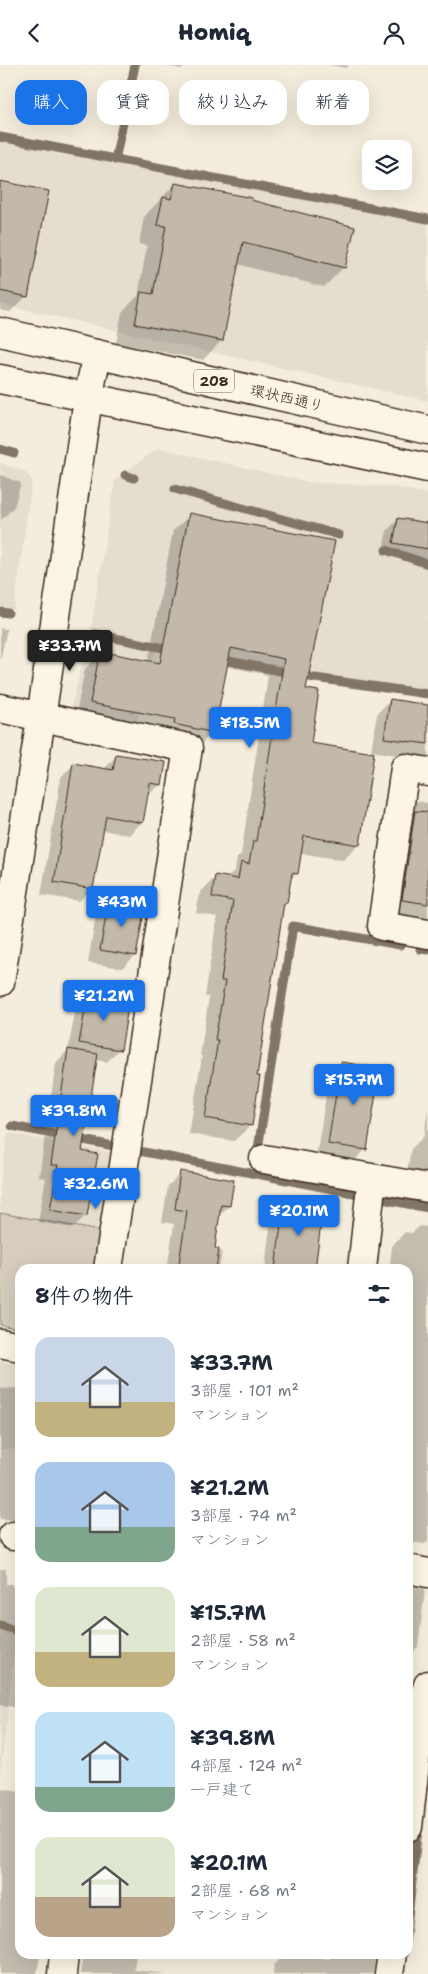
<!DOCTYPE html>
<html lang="ja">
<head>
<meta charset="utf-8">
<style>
	:root { --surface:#fff; --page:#f2f2f3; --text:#1f2937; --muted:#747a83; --accent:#1a73e8 }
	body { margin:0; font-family:"Shantell Sans","Klee One",sans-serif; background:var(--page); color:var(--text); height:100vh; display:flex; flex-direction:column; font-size:19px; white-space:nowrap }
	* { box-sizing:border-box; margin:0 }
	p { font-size:16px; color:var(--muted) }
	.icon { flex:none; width:28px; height:28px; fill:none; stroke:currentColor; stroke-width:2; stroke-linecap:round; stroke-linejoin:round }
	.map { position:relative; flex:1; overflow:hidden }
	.side { position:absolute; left:15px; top:1199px; width:398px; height:695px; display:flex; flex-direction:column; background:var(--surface); border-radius:15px; box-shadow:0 5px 20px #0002 }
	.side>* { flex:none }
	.hud { position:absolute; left:15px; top:15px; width:399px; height:45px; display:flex; gap:10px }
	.controls { position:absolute; left:362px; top:75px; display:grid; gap:10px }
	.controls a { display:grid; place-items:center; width:50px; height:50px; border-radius:10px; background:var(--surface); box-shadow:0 5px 20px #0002; font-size:25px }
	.price { position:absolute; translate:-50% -42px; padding:0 11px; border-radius:5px; background:var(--accent); color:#fff; font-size:16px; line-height:32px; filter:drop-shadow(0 1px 2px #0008) }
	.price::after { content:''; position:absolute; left:50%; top:30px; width:15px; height:11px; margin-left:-8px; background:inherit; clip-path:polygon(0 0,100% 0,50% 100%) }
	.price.on { background:#222; color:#fff }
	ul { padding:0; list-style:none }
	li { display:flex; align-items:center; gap:15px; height:125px; padding:0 20px }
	li span { display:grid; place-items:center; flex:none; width:140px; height:100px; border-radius:15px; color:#555 }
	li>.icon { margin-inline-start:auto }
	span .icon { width:60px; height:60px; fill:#fffc; stroke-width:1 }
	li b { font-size:21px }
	h2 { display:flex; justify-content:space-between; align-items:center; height:60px; padding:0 20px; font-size:21px }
	.tag { padding:0 18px; border-radius:15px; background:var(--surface); box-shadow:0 5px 20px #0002; font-size:18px; line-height:45px }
	.tag.on { background:var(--accent); color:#fff }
	header { display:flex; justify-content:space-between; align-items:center; height:65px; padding:0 20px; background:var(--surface); font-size:22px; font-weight:800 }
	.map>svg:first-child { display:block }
	.built { fill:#e5ddce }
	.green { fill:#d6cdbd; stroke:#887c6e }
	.shadow { fill:#0003 }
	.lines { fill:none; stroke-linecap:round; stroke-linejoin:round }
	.stream { stroke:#817466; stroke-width:9 }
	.building { fill:#c3b9aa; stroke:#3b2a1e }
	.minor-casing { stroke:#3b2a1e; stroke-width:31 }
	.tertiary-casing { stroke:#3b2a1e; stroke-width:31 }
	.trunk-casing { stroke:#3b2a1e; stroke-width:31 }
	.minor { stroke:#fcf5e5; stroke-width:28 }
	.tertiary { stroke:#fcf5e5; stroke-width:28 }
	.trunk { stroke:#fcf5e5; stroke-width:28 }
	.labels { text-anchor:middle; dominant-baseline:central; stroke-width:4; stroke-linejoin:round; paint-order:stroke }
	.shield { fill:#fcf5e5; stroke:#75675a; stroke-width:1 }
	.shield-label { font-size:14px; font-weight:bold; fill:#3b2a1e }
	.street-label { font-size:15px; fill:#3b2a1e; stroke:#fcf5e5 }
</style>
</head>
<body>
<header><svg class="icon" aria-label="back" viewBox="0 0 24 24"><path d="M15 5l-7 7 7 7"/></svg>Homiq<svg class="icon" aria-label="person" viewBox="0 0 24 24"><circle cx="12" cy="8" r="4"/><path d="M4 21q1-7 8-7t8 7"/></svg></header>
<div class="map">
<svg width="428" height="1909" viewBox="0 0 428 1909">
	<rect width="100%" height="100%" fill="#f4eddd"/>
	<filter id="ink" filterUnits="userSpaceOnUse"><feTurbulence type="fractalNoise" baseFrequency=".02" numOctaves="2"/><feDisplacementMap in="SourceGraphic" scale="10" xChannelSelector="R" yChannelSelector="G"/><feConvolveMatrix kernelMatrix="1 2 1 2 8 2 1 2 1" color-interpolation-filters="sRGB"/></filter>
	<g filter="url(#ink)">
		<g class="built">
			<path d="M0,75L257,124L428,158V336L0,239Z"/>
			<path d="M158,383L308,417L395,422L428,429V625L313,610L91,564L115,415Z"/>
			<path d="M0,398L24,406L32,415L14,545L0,542Z"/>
			<path d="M89,571L156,584L136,661L70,646Z"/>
			<path d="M8,1068L115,1088L101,1166L0,1148V1120Z"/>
			<path d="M0,1296L20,1300V1384H0Z"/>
			<path d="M0,1565L16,1570L0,1711Z"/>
		</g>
		<g class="green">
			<path d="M0,1148L101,1166L95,1204H20V1264L0,1260Z"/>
			<path d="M428,1641V1711L408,1888V1804Z"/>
		</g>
		<g class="shadow">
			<path d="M159,0H187L182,4Z"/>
			<path d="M329,0H349L346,3Z"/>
			<path d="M0,118L27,231L10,247L0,245Z"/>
			<path d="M175,119L250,136L354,163L343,203L324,222L237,199L222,275L203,295L116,278L122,247L138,231L147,180L139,179L144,152Z"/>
			<path d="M0,410L21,418L14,442L1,455Z"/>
			<path d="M190,450L333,477L304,625L310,679L359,779L343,795L300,788L296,809L289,816L286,838L282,841L256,1012L251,1060L234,1076L189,1069L202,991H200L209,932H205L217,852L196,848L200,828L216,811L227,813L235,805L237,793L241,790L268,610L226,601L213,667L196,683L75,654L85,604L101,587L148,597L173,466Z"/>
			<path d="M398,454L428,460V498L382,489L387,466Z"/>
			<path d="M0,563L7,564L0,596Z"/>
			<path d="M390,635L428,641V695L371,686L377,649Z"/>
			<path d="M117,690L161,719L146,732L142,757L129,770L102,765L92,823L79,836L41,830L61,712L74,699L104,704Z"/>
			<path d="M417,736L428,738V855L389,848L404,750Z"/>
			<path d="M109,836L135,891L122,903L88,898L96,849Z"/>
			<path d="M88,930L119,984L107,997L96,995L80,1087L86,1150L73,1163L38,1157L46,1113L39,1112L56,998L68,985L76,943Z"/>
			<path d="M342,999L366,1084L353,1097L316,1092L329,1012Z"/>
			<path d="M428,1044V1123L405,1120L411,1084L424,1071Z"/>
			<path d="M181,1108L229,1141L218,1151L214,1185L222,1186L219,1204H167L174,1159L162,1157L168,1121Z"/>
			<path d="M284,1139L314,1204H265L271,1153Z"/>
			<path d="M420,1161L428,1162V1476L425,1479L408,1477V1204H402L403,1201L390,1199L392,1181L405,1167L412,1168Z"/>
			<path d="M20,1323V1455L0,1454V1324Z"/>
			<path d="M0,1504H6V1519H12V1522H20V1643L0,1640Z"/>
			<path d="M408,1520L425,1524L418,1582L408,1592Z"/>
			<path d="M0,1723L20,1726V1889H40L37,1909H0Z"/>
			<path d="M83,1889H136L134,1905L168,1909H80Z"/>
			<path d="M286,1889L330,1894V1889H376L373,1909H273L274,1900Z"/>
		</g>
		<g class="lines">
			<g class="stream">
				<path d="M0,72L428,154"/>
				<path d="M115,95L135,0"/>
				<path d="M0,384L14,388"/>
				<path d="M125,410L134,413"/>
				<path d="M175,424L339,470"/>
				<path d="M386,485L428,499"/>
				<path d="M0,547L8,548"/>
				<path d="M95,569L174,585"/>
				<path d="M219,594L315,613L428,629"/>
				<path d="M420,884L428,885"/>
				<path d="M12,1061L428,1143"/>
				<path d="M258,1084L293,861L400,880"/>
				<path d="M0,1560L20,1567"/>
				<path d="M408,1848L417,1762"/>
			</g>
		</g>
		<g class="building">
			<path d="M0,116L49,126L28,232L0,226Z"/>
			<path d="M175,118L252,133L251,135L355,162L345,203L243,177L223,276L135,259L141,227L153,229L166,161L157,160L163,132L171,134Z"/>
			<path d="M189,448L335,476L306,624L319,626L311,678L374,688L360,780L304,771L298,809L292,808L287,838H284L257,1011H260L252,1061L205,1053L218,975H215L225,916H221L233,836L212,832L215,810L238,814L241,797L249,799L253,776H256L284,594L231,583L214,668L174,659L175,654L90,638L100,586L160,598Z"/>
			<path d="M398,453L428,458V484L393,478Z"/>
			<path d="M390,634L428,640V679L384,673Z"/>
			<path d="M116,689L166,697L162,720L150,718L143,758L106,751L93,824L54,817L73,698L113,705Z"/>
			<path d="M415,746L428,747V839L402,835Z"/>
			<path d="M109,834L145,841L136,891L100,885Z"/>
			<path d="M88,929L129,936L121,985L79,978Z"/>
			<path d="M68,984L98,989L82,1086L98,1089L87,1151L50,1145L58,1100H51Z"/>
			<path d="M341,997L380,1003L367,1085L328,1079Z"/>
			<path d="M180,1106L234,1115L230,1141L221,1140L215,1183L219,1184L216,1204H178L187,1146L175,1144Z"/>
			<path d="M284,1138L323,1143L315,1204H275Z"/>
		</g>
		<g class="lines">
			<defs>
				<g id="minor">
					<path d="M0,643L188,683L108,1204"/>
					<path d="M428,707L405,703L382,861L428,869"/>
					<path d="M264,1094L428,1123"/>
					<path d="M362,1204L371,1121"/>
					<path d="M13,1471H20"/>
					<path d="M408,1504L428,1508"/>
					<path d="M408,1762L421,1644L428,1620"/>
					<path d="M62,1909L64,1889"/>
					<path d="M389,1909L392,1889"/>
				</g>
				<g id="tertiary">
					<path d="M0,917L41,653L88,334L97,289"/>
					<path d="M0,1278L20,1282"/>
				</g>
				<g id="trunk">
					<path d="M0,267L428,365"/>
					<path d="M0,314L428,403"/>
				</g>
			</defs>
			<use href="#minor" class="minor-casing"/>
			<use href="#tertiary" class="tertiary-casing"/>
			<use href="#trunk" class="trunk-casing"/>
			<use href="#minor" class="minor"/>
			<use href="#tertiary" class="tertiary"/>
			<use href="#trunk" class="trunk"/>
		</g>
	</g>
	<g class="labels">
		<rect class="shield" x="194" y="304.5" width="40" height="23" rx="4"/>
		<g class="shield-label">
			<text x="214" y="316">208</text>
		</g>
		<g class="street-label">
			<text transform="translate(287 333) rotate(13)">環状西通り</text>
		</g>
	</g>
</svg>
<div class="controls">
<a><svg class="icon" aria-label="layers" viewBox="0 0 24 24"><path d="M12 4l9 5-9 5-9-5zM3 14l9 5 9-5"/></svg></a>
</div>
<b class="price on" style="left:70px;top:607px">¥33.7M</b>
<b class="price" style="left:250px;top:684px">¥18.5M</b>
<b class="price" style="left:122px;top:863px">¥43M</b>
<b class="price" style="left:104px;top:957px">¥21.2M</b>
<b class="price" style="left:354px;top:1041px">¥15.7M</b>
<b class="price" style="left:74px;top:1072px">¥39.8M</b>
<b class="price" style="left:96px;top:1145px">¥32.6M</b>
<b class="price" style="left:299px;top:1172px">¥20.1M</b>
<div class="hud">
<a class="tag on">購入</a>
<a class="tag">賃貸</a>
<a class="tag">絞り込み</a>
<a class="tag">新着</a>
</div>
<section class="side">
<h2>8件の物件<svg class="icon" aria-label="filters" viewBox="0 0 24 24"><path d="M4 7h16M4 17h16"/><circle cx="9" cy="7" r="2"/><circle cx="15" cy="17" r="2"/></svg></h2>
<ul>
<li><span style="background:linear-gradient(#c9d6e8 65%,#c2b280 0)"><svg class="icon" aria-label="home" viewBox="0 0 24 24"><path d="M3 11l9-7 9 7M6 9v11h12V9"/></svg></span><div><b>¥33.7M</b><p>3部屋 · 101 m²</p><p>マンション</p></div></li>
<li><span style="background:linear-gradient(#a9c7e8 65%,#7fa58c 0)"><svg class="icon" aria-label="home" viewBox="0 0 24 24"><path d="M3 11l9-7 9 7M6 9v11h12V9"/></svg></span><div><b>¥21.2M</b><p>3部屋 · 74 m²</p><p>マンション</p></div></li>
<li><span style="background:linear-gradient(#dfe7d0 65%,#c2b280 0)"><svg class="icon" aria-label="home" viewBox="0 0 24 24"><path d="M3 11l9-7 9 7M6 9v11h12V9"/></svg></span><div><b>¥15.7M</b><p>2部屋 · 58 m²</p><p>マンション</p></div></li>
<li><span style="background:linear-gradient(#bfe0f5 75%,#7fa58c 0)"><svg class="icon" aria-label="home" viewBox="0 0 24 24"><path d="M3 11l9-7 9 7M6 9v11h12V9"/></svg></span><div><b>¥39.8M</b><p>4部屋 · 124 m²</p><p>一戸建て</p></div></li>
<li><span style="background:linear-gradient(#dfe7d0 60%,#b9a48a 0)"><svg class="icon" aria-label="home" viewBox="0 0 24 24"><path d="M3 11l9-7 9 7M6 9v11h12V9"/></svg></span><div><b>¥20.1M</b><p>2部屋 · 68 m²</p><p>マンション</p></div></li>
</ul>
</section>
</div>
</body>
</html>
